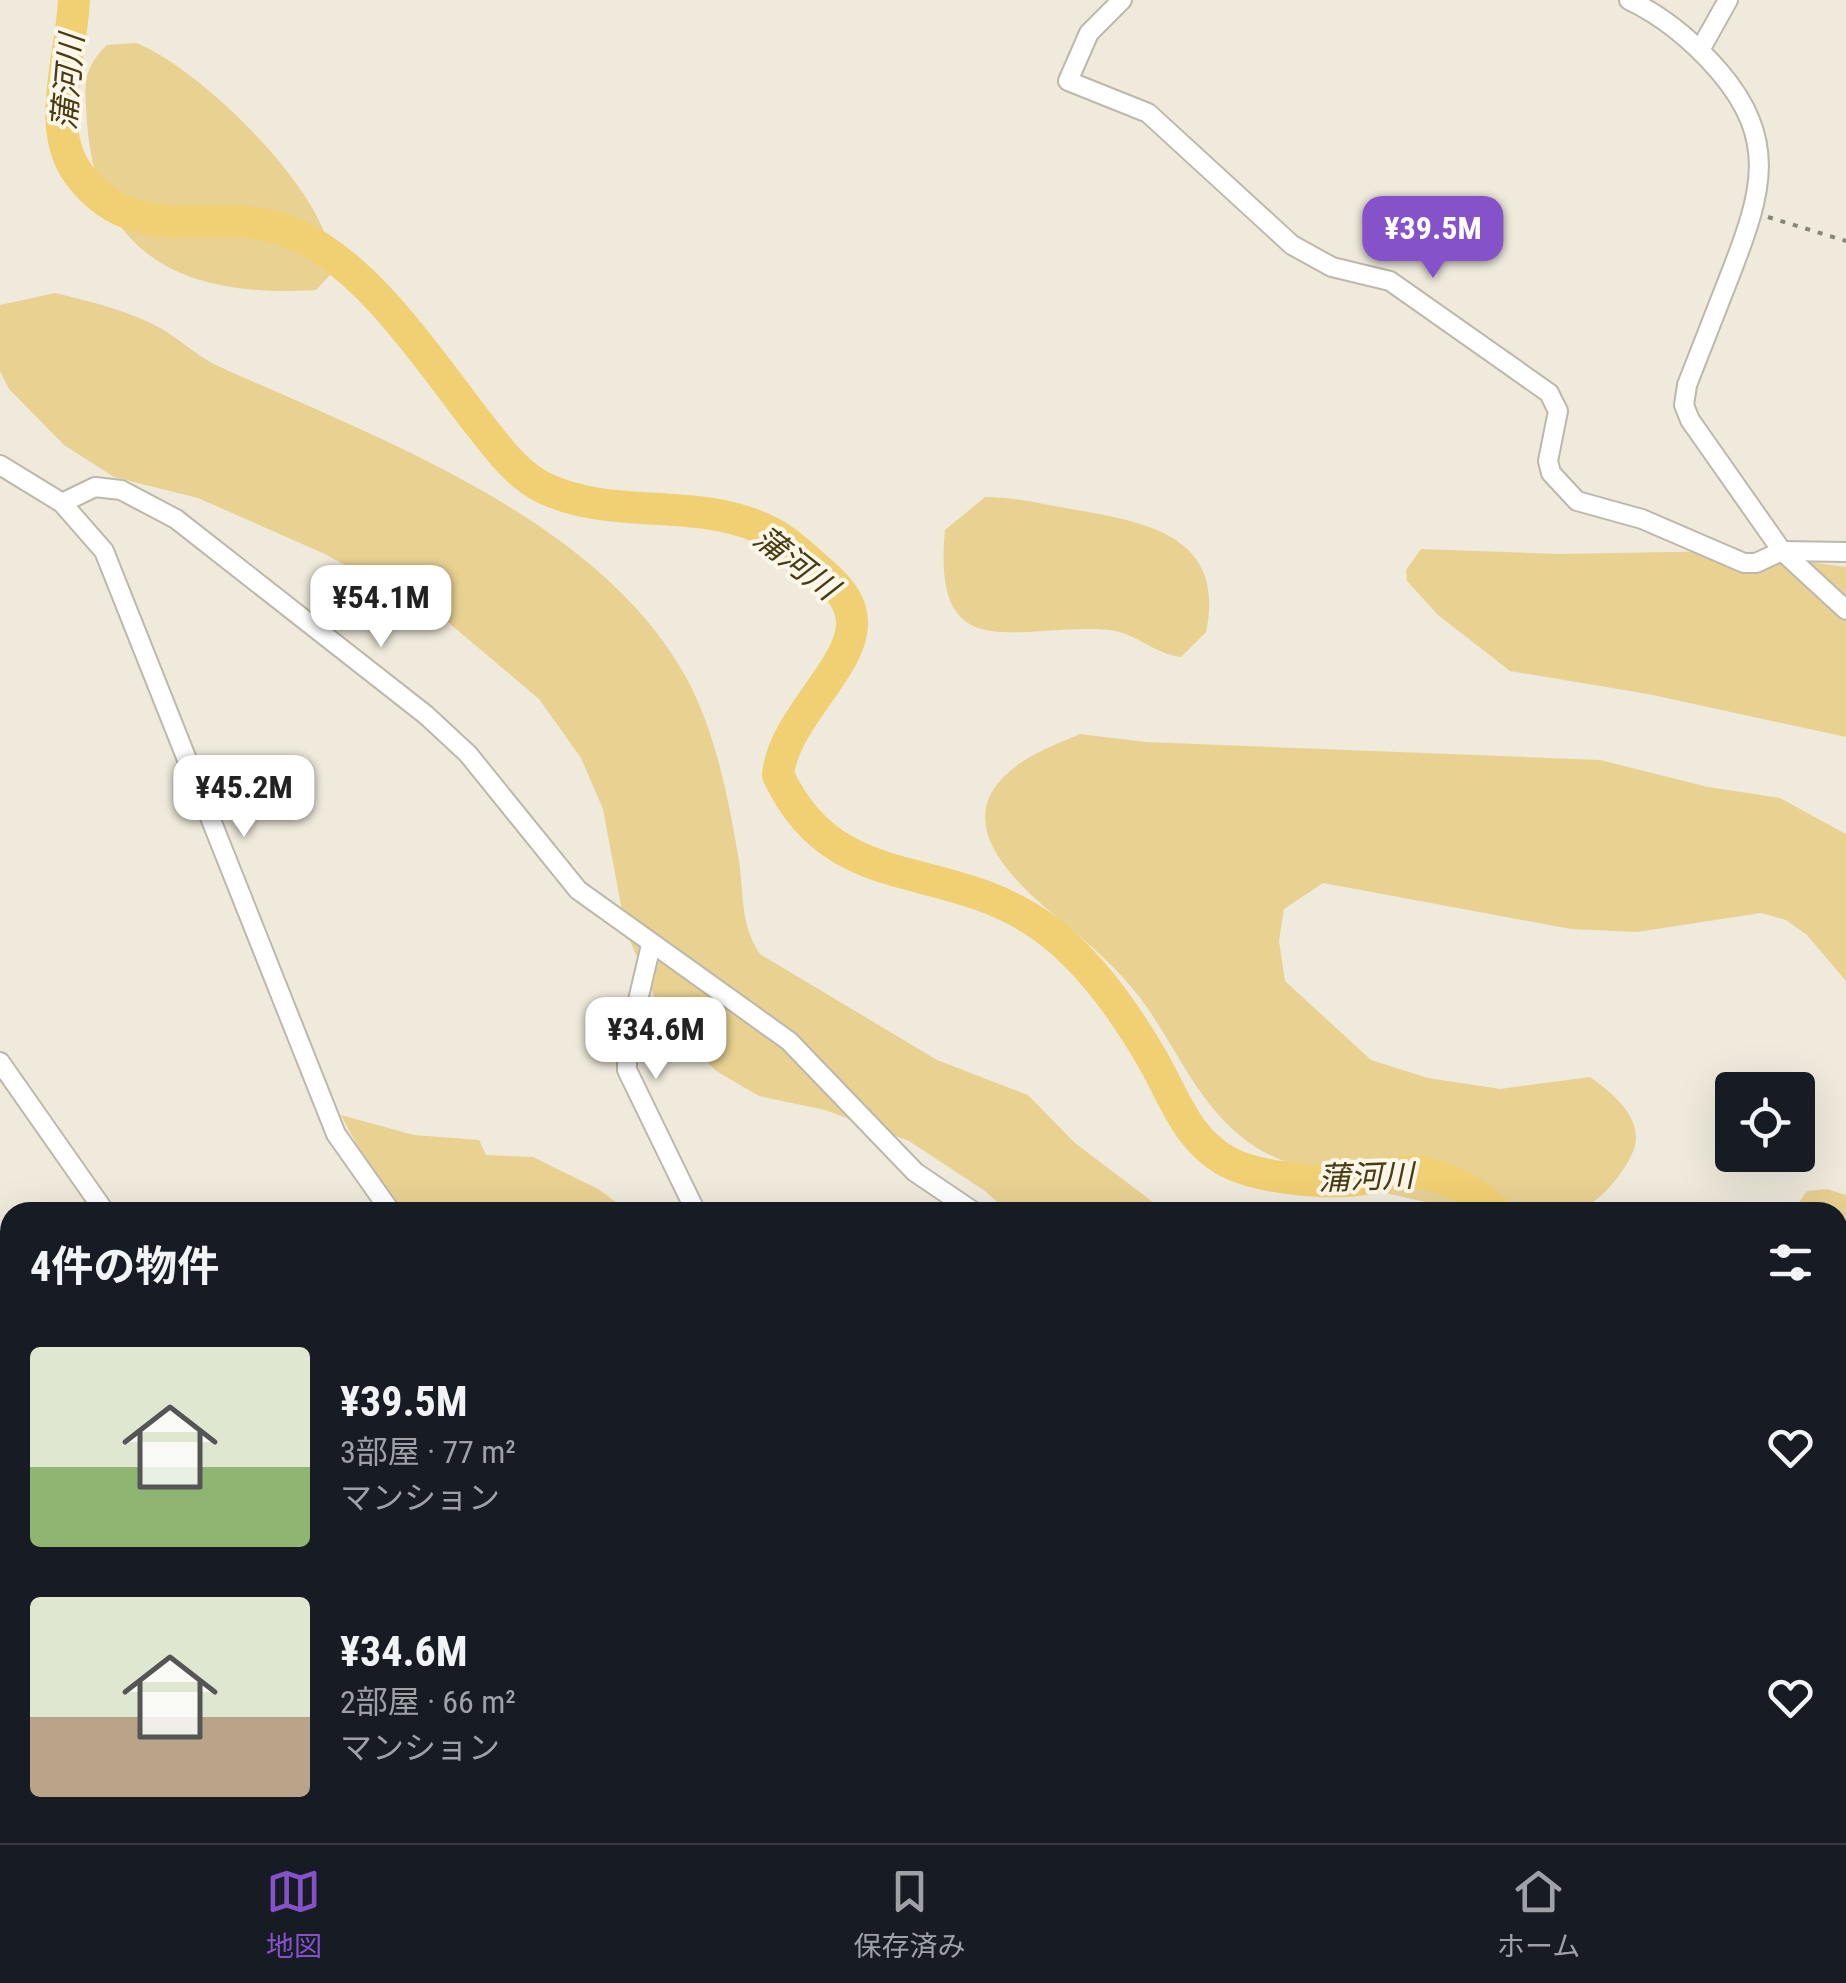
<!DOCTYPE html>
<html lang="ja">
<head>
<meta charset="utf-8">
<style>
	:root { --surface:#171b24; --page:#242831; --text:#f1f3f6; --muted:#9ea1a6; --line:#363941; --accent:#8552ca }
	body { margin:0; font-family:"Roboto Condensed","Noto Sans JP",sans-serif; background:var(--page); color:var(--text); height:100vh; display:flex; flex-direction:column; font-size:38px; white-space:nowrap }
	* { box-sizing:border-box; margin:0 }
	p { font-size:32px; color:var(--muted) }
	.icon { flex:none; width:55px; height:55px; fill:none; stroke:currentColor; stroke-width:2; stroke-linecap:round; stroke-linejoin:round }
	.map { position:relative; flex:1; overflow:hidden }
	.side { position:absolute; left:0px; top:1202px; width:1848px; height:642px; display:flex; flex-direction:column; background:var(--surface); border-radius:30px 30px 0 0; box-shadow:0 10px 40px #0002 }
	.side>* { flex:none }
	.buttons { position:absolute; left:1715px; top:1072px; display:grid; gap:20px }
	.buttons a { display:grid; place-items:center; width:100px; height:100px; border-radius:10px; background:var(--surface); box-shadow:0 10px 40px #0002; font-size:50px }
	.price { position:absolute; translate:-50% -85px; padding:0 22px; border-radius:20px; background:#fff; color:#222; font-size:32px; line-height:65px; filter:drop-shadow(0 2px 5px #0008) }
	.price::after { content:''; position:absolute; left:50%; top:60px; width:30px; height:22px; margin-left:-15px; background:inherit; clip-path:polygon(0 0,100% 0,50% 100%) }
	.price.active { background:var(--accent); color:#fff }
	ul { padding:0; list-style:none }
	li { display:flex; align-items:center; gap:30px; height:250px; padding:0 30px }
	li span { display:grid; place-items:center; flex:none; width:280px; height:200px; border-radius:10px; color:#555 }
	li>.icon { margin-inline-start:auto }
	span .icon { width:120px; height:120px; fill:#fffc; stroke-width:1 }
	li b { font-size:42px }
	h2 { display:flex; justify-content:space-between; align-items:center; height:120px; padding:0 30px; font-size:42px }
	.tabs { display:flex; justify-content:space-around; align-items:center; height:140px; border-top:2px solid var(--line); background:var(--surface); font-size:28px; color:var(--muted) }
	.tabs a { display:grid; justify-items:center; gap:5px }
	.tabs .active { color:var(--accent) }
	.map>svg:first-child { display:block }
	.green { fill:#e9d192 }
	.water { fill:#f1cf73 }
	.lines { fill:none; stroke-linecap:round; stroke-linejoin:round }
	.river { stroke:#f1cf73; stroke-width:32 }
	.street-casing { stroke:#bdb8ab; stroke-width:22 }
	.path { stroke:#87847a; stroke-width:4; stroke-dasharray:5 8; stroke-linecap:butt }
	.street { stroke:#fff; stroke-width:18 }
	.labels { text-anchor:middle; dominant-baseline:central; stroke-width:8; stroke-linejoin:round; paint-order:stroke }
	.water-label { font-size:32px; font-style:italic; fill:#493c14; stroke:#fcf7e9 }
</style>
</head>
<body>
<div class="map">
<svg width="1846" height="1843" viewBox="0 0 1846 1843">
	<rect width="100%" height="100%" fill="#efeadc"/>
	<g class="green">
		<path d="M136,43C197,65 344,205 331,274L316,290C192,298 97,262 87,122C85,88 81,70 107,45Z"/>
		<path d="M55,293C91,302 128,310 162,329C181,340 198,357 218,366C377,438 600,518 687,679C716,733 729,801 739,861C744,895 740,924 760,954L937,1060L1028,1095L1075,1143L1166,1212H1008L985,1191L909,1141L825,1110L759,1096L716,1071L663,1016L626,932L603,809L581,758L539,699L449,623L325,554L198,498L114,477L64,445L9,389L0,371V305Z"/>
		<path d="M985,497C1017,497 1046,505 1077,510C1151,523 1226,538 1206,632L1181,657C1155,654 1135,633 1110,630C1020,621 931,674 945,530Z"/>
		<path d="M1421,549L1559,554L1730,551L1846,567V737L1648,694L1510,671L1438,615L1407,581L1406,570Z"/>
		<path d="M1080,734L1146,742L1600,760L1708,787L1780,798L1846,834V981L1807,935L1786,920L1761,913L1637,932L1571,929L1323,883L1284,909L1279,941L1285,981L1371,1060L1428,1078L1500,1089L1590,1077C1614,1094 1649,1122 1631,1156C1620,1178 1597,1206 1573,1212C1509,1228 1313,1183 1257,1148C1199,1112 1177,1045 1137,994C1120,972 1099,953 1078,935C1026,892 931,820 1025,760C1042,749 1062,742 1080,734Z"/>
		<path d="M341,1115L414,1135L479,1140L486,1155L533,1157L598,1189L630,1212H402L374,1177Z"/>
		<path d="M1827,1189L1846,1195V1390L1838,1382V1212H1792L1807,1191Z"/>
		<path d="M0,1231L10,1237V1507L0,1502Z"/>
		<path d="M976,1835H1284L1282,1843H1004Z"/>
		<path d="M1472,1835H1773L1776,1843H1476Z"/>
	</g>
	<path class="water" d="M0,1764L10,1766V1835H108L106,1843H0Z"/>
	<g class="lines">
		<g class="river">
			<path d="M74,0C72,55 43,129 80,176C138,252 216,202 290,232C365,262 427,357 475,419C495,444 515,474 544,488C611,520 691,498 759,527C783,536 802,555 820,571C835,584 851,599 852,621C855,666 783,719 778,775C835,898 944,856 1043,927C1089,960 1126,1013 1154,1062C1175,1099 1188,1142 1230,1163C1260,1178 1323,1184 1357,1180C1377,1177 1405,1168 1424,1173C1453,1179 1475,1193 1497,1212"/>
			<path d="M1838,1828L1846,1832"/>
		</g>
		<defs>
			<g id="street">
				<path d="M1122,0L1089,33L1068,81L1148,113L1292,245L1332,267L1390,281L1549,393L1558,411L1548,461L1551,473L1577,501L1642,519L1744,563H1756L1782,551L1846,552"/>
				<path d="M1629,0C1665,17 1693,41 1719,71C1778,140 1762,192 1732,270C1717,309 1702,347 1687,385L1684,405L1690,420L1782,551L1846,610"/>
				<path d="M1700,50L1728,0"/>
				<path d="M0,465L62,503L104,551L336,1134L391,1212"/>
				<path d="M62,503L95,487L121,490L176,519L426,715L468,754L578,890L789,1041L915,1172L974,1212"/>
				<path d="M651,945L627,1047V1070L696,1212"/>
				<path d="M0,1062L105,1212"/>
				<path d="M213,1835V1843"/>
				<path d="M743,1835L748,1843"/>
				<path d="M1542,1835L1550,1843"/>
				<path d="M1236,1843V1835"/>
				<path d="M1427,1843L1434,1835"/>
			</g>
		</defs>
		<use href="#street" class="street-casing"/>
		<path class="path" d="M1768,217L1846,241"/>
		<use href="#street" class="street"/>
	</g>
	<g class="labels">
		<g class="water-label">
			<text transform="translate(68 82) rotate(-85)">蒲河川</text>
			<text transform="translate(796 563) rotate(38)">蒲河川</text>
			<text transform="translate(1366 1177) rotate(-2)">蒲河川</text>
		</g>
	</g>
</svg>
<div class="buttons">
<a><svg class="icon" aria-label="locate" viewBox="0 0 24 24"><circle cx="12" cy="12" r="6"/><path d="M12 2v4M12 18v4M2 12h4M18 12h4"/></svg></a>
</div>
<b class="price active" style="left:1433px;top:281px">¥39.5M</b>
<b class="price" style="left:381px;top:650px">¥54.1M</b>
<b class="price" style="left:244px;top:840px">¥45.2M</b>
<b class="price" style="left:656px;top:1082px">¥34.6M</b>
<section class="side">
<h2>4件の物件<svg class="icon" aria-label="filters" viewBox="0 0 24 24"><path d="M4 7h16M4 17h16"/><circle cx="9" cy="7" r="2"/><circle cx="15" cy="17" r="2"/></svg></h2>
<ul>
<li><span style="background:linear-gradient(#dfe7d0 60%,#8fb573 0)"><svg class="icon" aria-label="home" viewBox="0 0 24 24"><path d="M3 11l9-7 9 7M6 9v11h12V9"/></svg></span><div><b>¥39.5M</b><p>3部屋 · 77 m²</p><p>マンション</p></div><svg class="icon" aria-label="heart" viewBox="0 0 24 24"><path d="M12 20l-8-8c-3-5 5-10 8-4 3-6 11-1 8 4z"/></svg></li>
<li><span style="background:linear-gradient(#dfe7d0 60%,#b9a48a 0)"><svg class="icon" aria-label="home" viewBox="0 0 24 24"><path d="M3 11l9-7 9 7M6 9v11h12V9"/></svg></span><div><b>¥34.6M</b><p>2部屋 · 66 m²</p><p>マンション</p></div><svg class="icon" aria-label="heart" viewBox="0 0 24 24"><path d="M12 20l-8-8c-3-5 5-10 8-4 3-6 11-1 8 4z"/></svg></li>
</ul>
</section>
</div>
<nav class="tabs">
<a class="active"><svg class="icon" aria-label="map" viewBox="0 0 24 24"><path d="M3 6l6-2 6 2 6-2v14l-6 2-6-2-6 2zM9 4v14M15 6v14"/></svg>地図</a>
<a><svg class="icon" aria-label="saved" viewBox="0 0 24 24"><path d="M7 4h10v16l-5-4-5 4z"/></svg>保存済み</a>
<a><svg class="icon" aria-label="home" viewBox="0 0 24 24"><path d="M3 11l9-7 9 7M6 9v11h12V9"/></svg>ホーム</a>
</nav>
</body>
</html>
